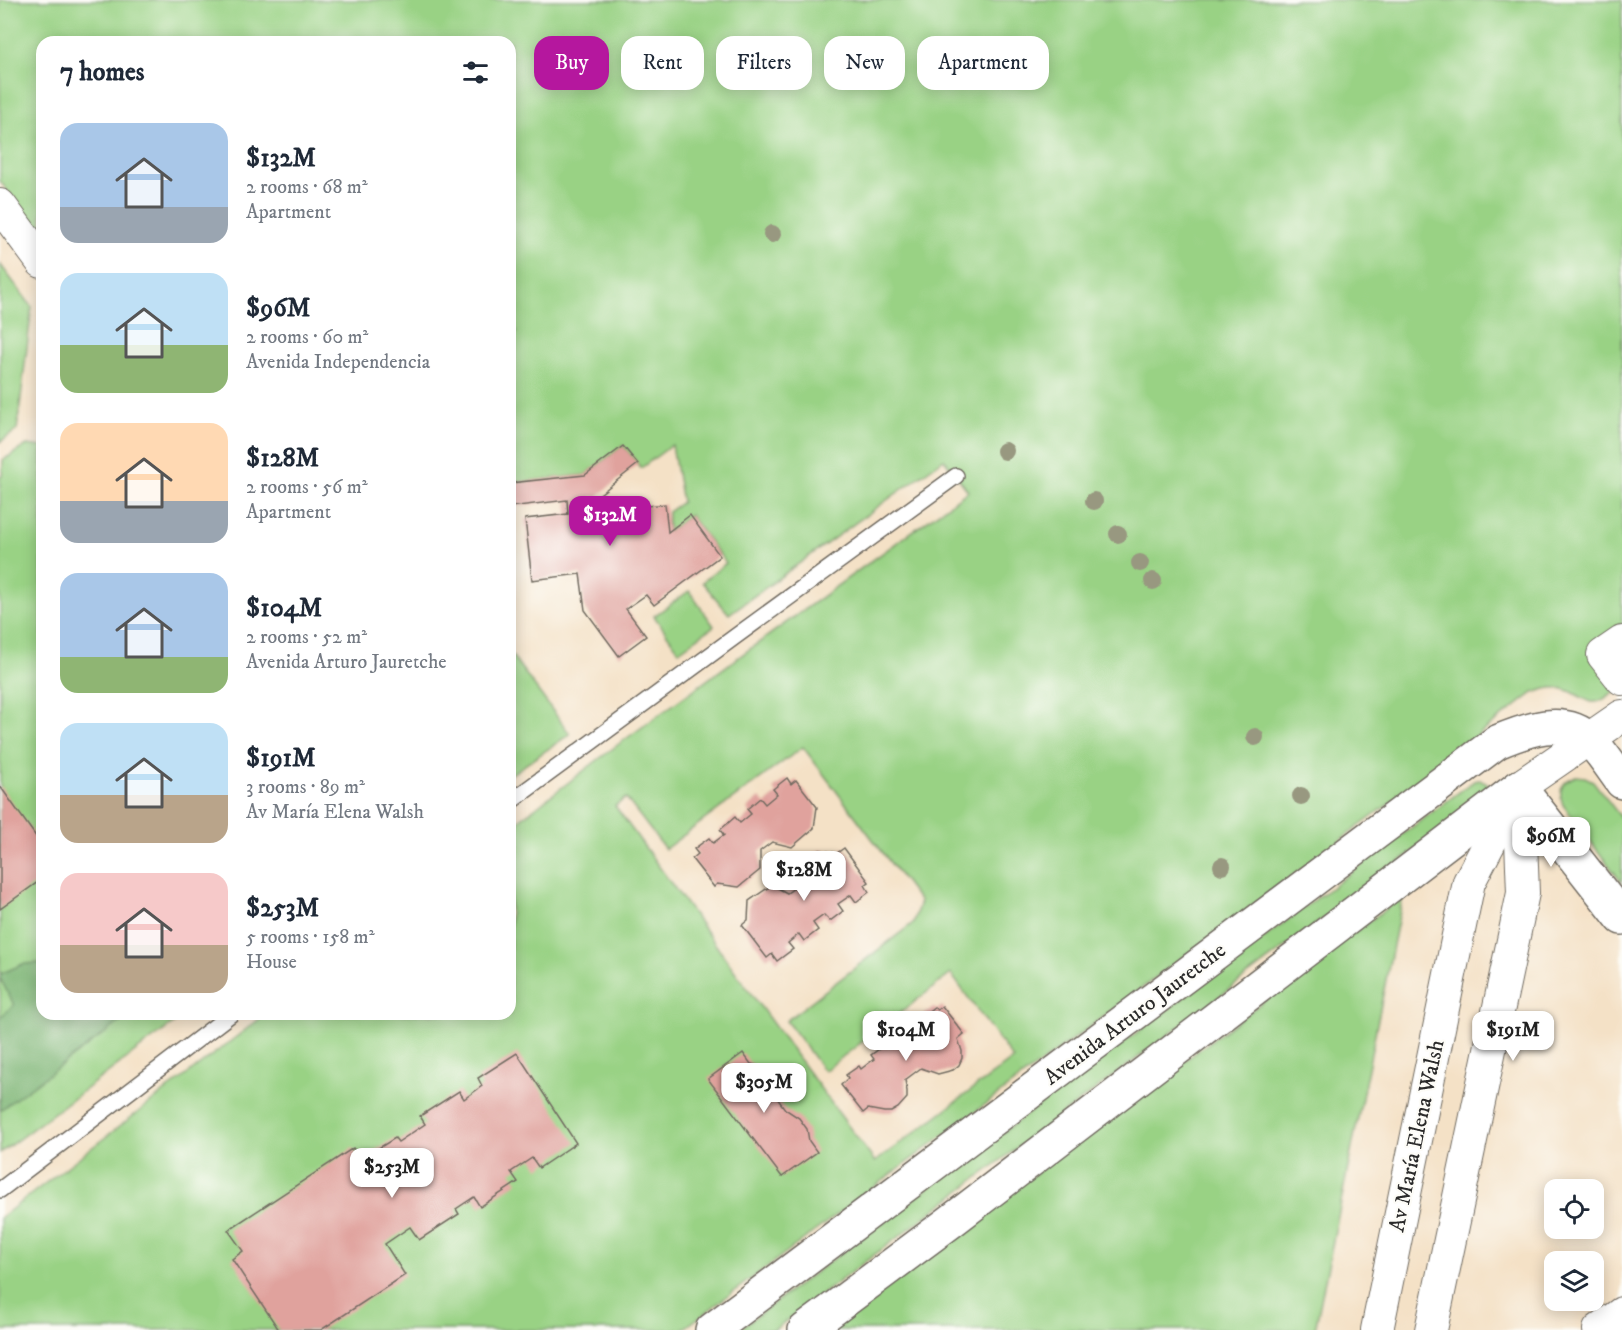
<!DOCTYPE html>
<html lang="en">
<head>
<meta charset="utf-8">
<style>
	:root { --surface:#fff; --page:#f6f6f7; --text:#1f2937; --muted:#747a83; --accent:#b5179e }
	body { margin:0; font-family:"IM FELL DW Pica",serif; background:var(--page); color:var(--text); height:100vh; display:flex; flex-direction:column; font-size:22px; white-space:nowrap }
	* { box-sizing:border-box; margin:0 }
	p { font-size:20px; color:var(--muted) }
	.icon { flex:none; width:33px; height:33px; fill:none; stroke:currentColor; stroke-width:2; stroke-linecap:round; stroke-linejoin:round }
	.map { position:relative; flex:1; overflow:hidden }
	.sheet { position:absolute; left:36px; top:36px; width:480px; height:984px; display:flex; flex-direction:column; background:var(--surface); border-radius:18px; box-shadow:0 3px 15px #0003 }
	.sheet>* { flex:none }
	.banner { position:absolute; left:534px; top:36px; width:570px; height:54px; display:flex; gap:12px }
	.tools { position:absolute; left:1544px; top:1179px; display:grid; gap:12px }
	.tools a { display:grid; place-items:center; width:60px; height:60px; border-radius:12px; background:var(--surface); box-shadow:0 3px 15px #0003; font-size:30px }
	.price { position:absolute; translate:-50% -51px; padding:0 14px; border-radius:12px; background:#fff; color:#222; font-size:20px; line-height:39px; filter:drop-shadow(0 2px 3px #0008) }
	.price::after { content:''; position:absolute; left:50%; top:36px; width:18px; height:14px; margin-left:-9px; background:inherit; clip-path:polygon(0 0,100% 0,50% 100%) }
	.price.current { background:var(--accent); color:#fff }
	ul { padding:0; list-style:none }
	li { display:flex; align-items:center; gap:18px; height:150px; padding:0 24px }
	li span { display:grid; place-items:center; flex:none; width:168px; height:120px; border-radius:18px; color:#555 }
	li>.icon { margin-inline-start:auto }
	span .icon { width:72px; height:72px; fill:#fffc; stroke-width:1 }
	li b { font-size:26px }
	h2 { display:flex; justify-content:space-between; align-items:center; height:72px; padding:0 24px; font-size:26px }
	.pill { padding:0 21px; border-radius:18px; background:var(--surface); box-shadow:0 3px 15px #0003; font-size:21px; line-height:54px }
	.pill.current { background:var(--accent); color:#fff }
	.map>svg:first-child { display:block }
	.green { fill:#99d284; stroke:#627e58; stroke-width:1.5; fill-rule:evenodd }
	.forest { fill:#7ab472; stroke:#52704e; stroke-width:1.5 }
	.building { fill:#e0a29d }
	.lines { fill:none; stroke-linecap:round; stroke-linejoin:round }
	.lane-casing { stroke:#716b61; stroke-width:18 }
	.street-casing { stroke:#716b61; stroke-width:34 }
	.secondary-casing { stroke:#716b61; stroke-width:36 }
	.lane { stroke:#fff; stroke-width:15 }
	.street { stroke:#fff; stroke-width:32 }
	.secondary { stroke:#fff; stroke-width:33 }
	.tree { fill:#989880 }
	.labels { text-anchor:middle; dominant-baseline:central; stroke-width:4.5; stroke-linejoin:round; paint-order:stroke }
	.street-label { font-size:22px; fill:#2b2b2b; stroke:#fdfcf7 }
</style>
</head>
<body>
<div class="map">
<svg width="1622" height="1330" viewBox="0 0 1622 1330">
	<rect width="100%" height="100%" fill="#fdfcf7"/>
	<filter id="ink" filterUnits="userSpaceOnUse"><feTurbulence type="fractalNoise" baseFrequency=".0167" numOctaves="2"/><feDisplacementMap in="SourceGraphic" scale="12" xChannelSelector="R" yChannelSelector="G"/><feConvolveMatrix kernelMatrix="1 2 1 2 8 2 1 2 1" color-interpolation-filters="sRGB"/></filter>
	<filter id="wash" filterUnits="userSpaceOnUse"><feTurbulence type="fractalNoise" baseFrequency=".008" numOctaves="4" result="noise"/><feDisplacementMap in="SourceGraphic" scale="24" xChannelSelector="R" yChannelSelector="G"/><feGaussianBlur stdDeviation="1.35" result="paint"/><feColorMatrix in="noise" values="0 0 0 0 0 0 0 0 0 0 0 0 0 0 0 0 0 1.4 0 .05"/><feComposite in="paint" operator="in"/></filter>
	<g filter="url(#wash)">
		<rect width="100%" height="100%" fill="#f4e1c6"/>
		<g class="green">
			<path d="M0,0H1622V685C1614,691 1603,703 1592,702C1588,701 1583,698 1579,696C1561,685 1552,686 1533,693L1373,816L682,1330H0V1218L266,1014H510V827L616,746L968,491L944,459L729,614L702,582L726,563L690,515L668,532V512L682,502L672,445L641,468L623,446L585,475L510,483V338L517,332L510,323V42H42V238L0,181ZM803,747L920,902L913,923L786,1021L824,1071L951,974L1013,1059L875,1162L784,1039L615,806L626,798L665,849Z"/>
			<path d="M0,264L32,307L17,430L0,442Z"/>
			<path d="M27,445L42,447V1014H186L0,1153V477L2,476L3,460Z"/>
			<path d="M689,591L714,626L679,651L654,616Z"/>
			<path d="M510,653L570,734L510,775Z"/>
			<path d="M1576,776L1585,777L1593,781L1622,819V883L1563,805C1558,790 1561,782 1576,776Z"/>
			<path d="M1479,780C1491,781 1490,789 1486,797L774,1330H738L1474,781Z"/>
			<path d="M1403,896L1315,1330H828Z"/>
		</g>
		<path class="forest" d="M41,963H42V1014H131L0,1110V1017L14,1005L0,978V974L23,964Z"/>
		<g id="blocks">
			<g class="building">
				<path d="M623,446L638,464L596,497H591L593,512L665,504L668,532L690,515L720,556L654,605L646,595L626,609L646,636L619,656L585,610L580,574L532,580L525,519L568,514L567,500L510,507V483L585,475Z"/>
				<path d="M787,778L791,784L796,780L817,807L814,828L792,847L772,842L760,851V870L739,887L717,884L714,887L692,859L698,854L694,849L709,838L713,843L724,835L720,830L735,817L740,823L751,814L747,809L760,798L765,804L777,794L773,789Z"/>
				<path d="M0,786L42,845V879L0,909Z"/>
				<path d="M844,848L869,882L865,885L869,892L856,902L851,895L838,904L843,911L830,921L824,915L813,923L818,930L804,941L799,934L788,943L793,949L777,961L772,954L767,958L742,925L748,920L749,901L772,885L787,893L801,883L797,867L820,850L837,853Z"/>
				<path d="M942,1006L964,1034L958,1039L962,1051V1058L959,1065L953,1070L938,1074L921,1068L905,1080L907,1091V1098L898,1108L891,1112H884L868,1109L863,1113L841,1085L848,1078L846,1075L859,1066L861,1069L874,1059L871,1055L886,1044L889,1048L898,1040L895,1037L910,1025L913,1029L924,1020L921,1017L934,1007L937,1010Z"/>
				<path d="M517,1053L576,1143L539,1168L532,1158L511,1172L518,1182L480,1207L474,1197L456,1209L459,1214L419,1240L410,1227L385,1244L405,1275L321,1330H279L232,1259L243,1251L228,1230L353,1148L361,1159L395,1138L398,1142L425,1124L420,1116L459,1091L464,1099L482,1086L478,1078Z"/>
				<path d="M743,1053L751,1064L759,1066L770,1077L772,1091L785,1109L799,1118L807,1129L809,1141L817,1152L782,1177L708,1079Z"/>
			</g>
		</g>
	</g>
	<g filter="url(#ink)">
		<use href="#blocks" fill-opacity="0" stroke="#716b61" stroke-width="1.5"/>
		<g class="lines">
			<defs>
				<g id="lane">
					<path d="M510,802L736,636L956,476"/>
					<path d="M0,1190L231,1014"/>
				</g>
				<g id="street">
					<path d="M0,205L42,262"/>
					<path d="M1622,642L1603,655L1622,679"/>
					<path d="M1377,1330L1469,882L1519,787L1622,716"/>
					<path d="M1431,1330L1523,893L1519,788"/>
					<path d="M1599,1330L1622,1313"/>
				</g>
				<g id="secondary">
					<path d="M712,1330L1497,742C1526,730 1564,715 1590,740C1601,751 1613,770 1622,782"/>
					<path d="M805,1330L950,1222L1519,787L1622,918"/>
				</g>
			</defs>
			<use href="#lane" class="lane-casing"/>
			<use href="#street" class="street-casing"/>
			<use href="#secondary" class="secondary-casing"/>
			<use href="#lane" class="lane"/>
			<use href="#street" class="street"/>
			<use href="#secondary" class="secondary"/>
		</g>
		<g class="tree">
			<circle cx="772" cy="234" r="9"/>
			<circle cx="1005" cy="451" r="9"/>
			<circle cx="1094" cy="501" r="9"/>
			<circle cx="1118" cy="534" r="9"/>
			<circle cx="1140" cy="563" r="9"/>
			<circle cx="1153" cy="581" r="9"/>
			<circle cx="1255" cy="737" r="9"/>
			<circle cx="1301" cy="796" r="9"/>
			<circle cx="1222" cy="866" r="9"/>
		</g>
	</g>
	<g class="labels">
		<g class="street-label">
			<text transform="translate(1135 1014) rotate(-37)">Avenida Arturo Jauretche</text>
			<text transform="translate(1417 1136) rotate(-78)">Av María Elena Walsh</text>
		</g>
	</g>
</svg>
<div class="tools">
<a><svg class="icon" aria-label="locate" viewBox="0 0 24 24"><circle cx="12" cy="12" r="6"/><path d="M12 2v4M12 18v4M2 12h4M18 12h4"/></svg></a>
<a><svg class="icon" aria-label="layers" viewBox="0 0 24 24"><path d="M12 4l9 5-9 5-9-5zM3 14l9 5 9-5"/></svg></a>
</div>
<b class="price current" style="left:610px;top:547px">$132M</b>
<b class="price" style="left:1551px;top:868px">$96M</b>
<b class="price" style="left:804px;top:902px">$128M</b>
<b class="price" style="left:906px;top:1062px">$104M</b>
<b class="price" style="left:1513px;top:1062px">$191M</b>
<b class="price" style="left:764px;top:1114px">$305M</b>
<b class="price" style="left:392px;top:1199px">$253M</b>
<div class="banner">
<a class="pill current">Buy</a>
<a class="pill">Rent</a>
<a class="pill">Filters</a>
<a class="pill">New</a>
<a class="pill">Apartment</a>
</div>
<section class="sheet">
<h2>7 homes<svg class="icon" aria-label="filters" viewBox="0 0 24 24"><path d="M4 7h16M4 17h16"/><circle cx="9" cy="7" r="2"/><circle cx="15" cy="17" r="2"/></svg></h2>
<ul>
<li><span style="background:linear-gradient(#a9c7e8 70%,#9aa5b1 0)"><svg class="icon" aria-label="home" viewBox="0 0 24 24"><path d="M3 11l9-7 9 7M6 9v11h12V9"/></svg></span><div><b>$132M</b><p>2 rooms · 68 m²</p><p>Apartment</p></div></li>
<li><span style="background:linear-gradient(#bfe0f5 60%,#8fb573 0)"><svg class="icon" aria-label="home" viewBox="0 0 24 24"><path d="M3 11l9-7 9 7M6 9v11h12V9"/></svg></span><div><b>$96M</b><p>2 rooms · 60 m²</p><p>Avenida Independencia</p></div></li>
<li><span style="background:linear-gradient(#ffd9b3 65%,#9aa5b1 0)"><svg class="icon" aria-label="home" viewBox="0 0 24 24"><path d="M3 11l9-7 9 7M6 9v11h12V9"/></svg></span><div><b>$128M</b><p>2 rooms · 56 m²</p><p>Apartment</p></div></li>
<li><span style="background:linear-gradient(#a9c7e8 70%,#8fb573 0)"><svg class="icon" aria-label="home" viewBox="0 0 24 24"><path d="M3 11l9-7 9 7M6 9v11h12V9"/></svg></span><div><b>$104M</b><p>2 rooms · 52 m²</p><p>Avenida Arturo Jauretche</p></div></li>
<li><span style="background:linear-gradient(#bfe0f5 60%,#b9a48a 0)"><svg class="icon" aria-label="home" viewBox="0 0 24 24"><path d="M3 11l9-7 9 7M6 9v11h12V9"/></svg></span><div><b>$191M</b><p>3 rooms · 89 m²</p><p>Av María Elena Walsh</p></div></li>
<li><span style="background:linear-gradient(#f6c9c9 60%,#b9a48a 0)"><svg class="icon" aria-label="home" viewBox="0 0 24 24"><path d="M3 11l9-7 9 7M6 9v11h12V9"/></svg></span><div><b>$253M</b><p>5 rooms · 158 m²</p><p>House</p></div></li>
</ul>
</section>
</div>
</body>
</html>
